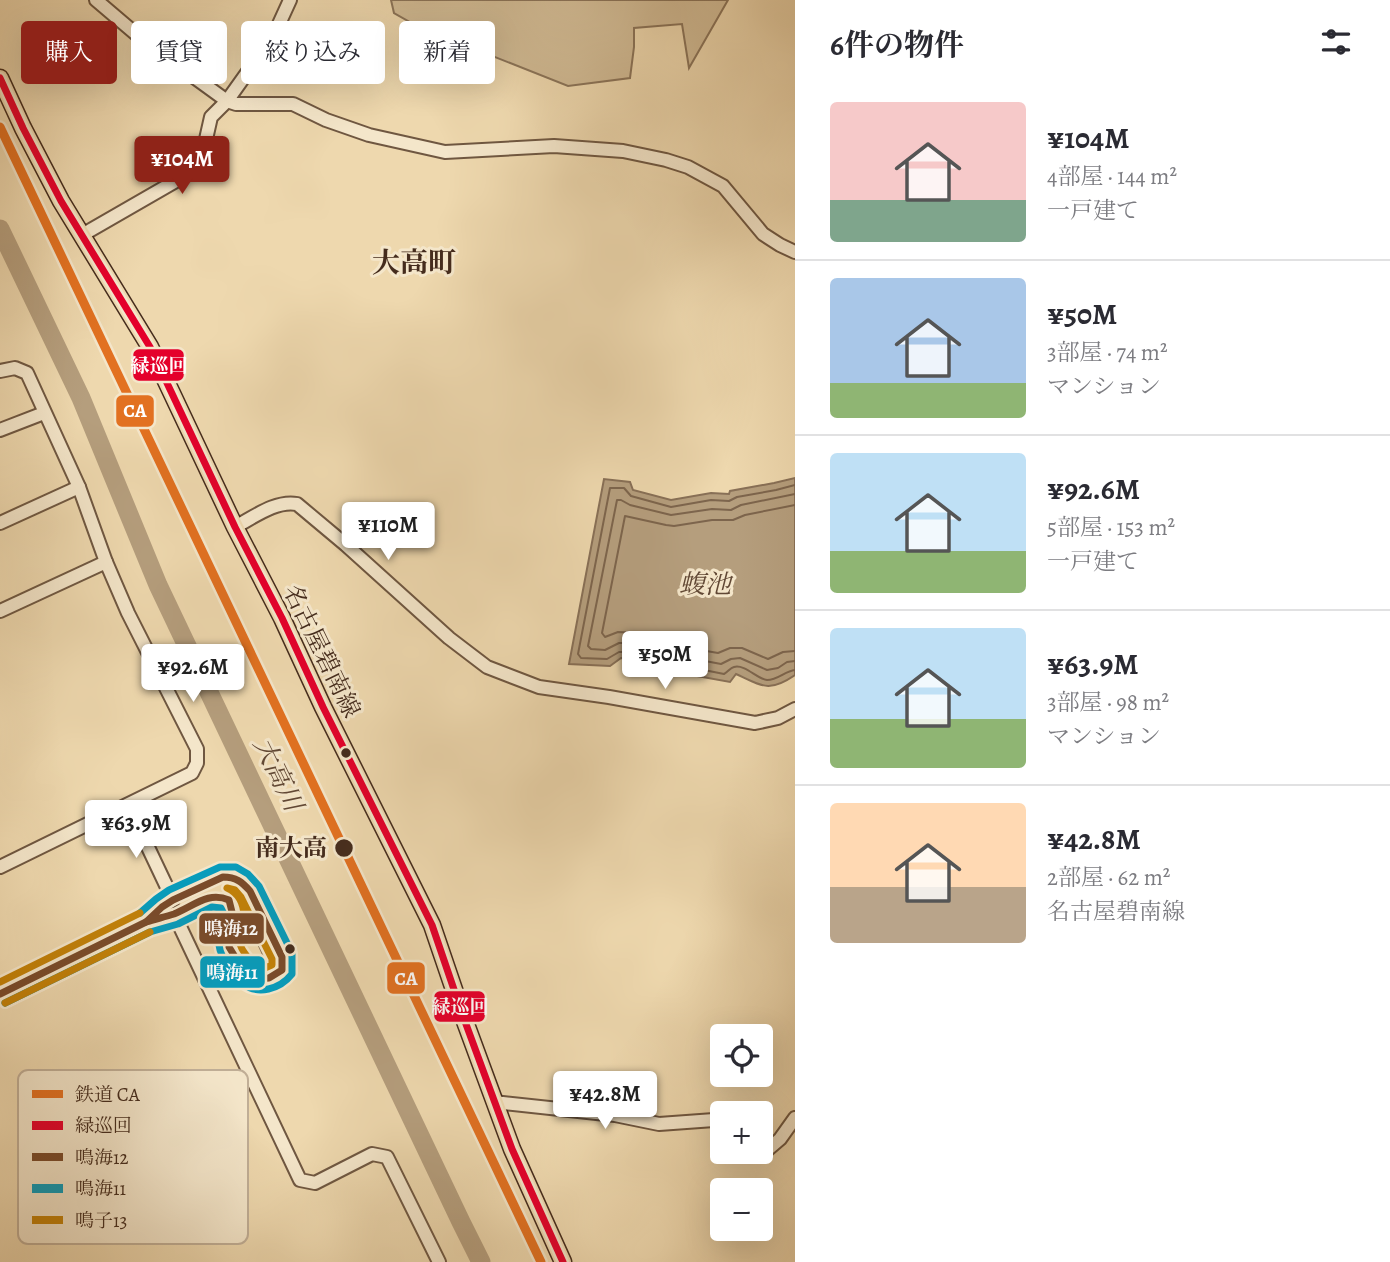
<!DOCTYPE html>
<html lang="ja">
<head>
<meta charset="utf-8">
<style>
	:root { --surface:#fff; --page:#f7f7f7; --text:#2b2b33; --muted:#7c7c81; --line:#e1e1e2; --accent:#8f2418 }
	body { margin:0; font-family:Alegreya,"Noto Serif JP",serif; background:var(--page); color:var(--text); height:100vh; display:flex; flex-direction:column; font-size:26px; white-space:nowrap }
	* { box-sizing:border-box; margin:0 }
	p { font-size:23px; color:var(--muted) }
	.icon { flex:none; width:38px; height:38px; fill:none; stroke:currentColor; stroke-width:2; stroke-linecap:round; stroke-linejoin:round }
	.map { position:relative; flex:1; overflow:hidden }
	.details { display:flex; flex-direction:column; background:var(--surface); width:595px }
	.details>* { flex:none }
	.hud { position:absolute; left:21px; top:21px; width:665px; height:63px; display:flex; gap:14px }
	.fabs { position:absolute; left:710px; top:1024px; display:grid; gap:14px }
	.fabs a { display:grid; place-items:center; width:63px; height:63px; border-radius:7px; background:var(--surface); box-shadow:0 7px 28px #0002; font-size:35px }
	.price { position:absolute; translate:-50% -60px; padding:0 16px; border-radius:7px; background:#fff; color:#222; font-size:23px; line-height:46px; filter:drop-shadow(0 2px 4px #0008) }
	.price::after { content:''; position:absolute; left:50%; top:42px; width:21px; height:16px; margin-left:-10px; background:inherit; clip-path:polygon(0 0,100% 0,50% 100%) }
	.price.active { background:var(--accent); color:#fff }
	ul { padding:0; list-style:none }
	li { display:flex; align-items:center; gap:21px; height:175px; padding:0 35px }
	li+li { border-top:2px solid var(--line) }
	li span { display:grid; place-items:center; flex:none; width:196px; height:140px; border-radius:7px; color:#555 }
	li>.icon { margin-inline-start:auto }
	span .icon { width:84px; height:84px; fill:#fffc; stroke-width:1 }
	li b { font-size:30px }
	h2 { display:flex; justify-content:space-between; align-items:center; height:84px; padding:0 35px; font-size:30px }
	.pill { padding:0 24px; border-radius:7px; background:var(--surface); box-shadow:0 7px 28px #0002; font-size:24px; line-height:63px }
	.pill.active { background:var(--accent); color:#fff }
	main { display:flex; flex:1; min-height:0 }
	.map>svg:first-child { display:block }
	.green { fill:#d1bb95; stroke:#8b7459; stroke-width:2 }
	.water { fill:#b59e7d; stroke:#887057; stroke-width:2 }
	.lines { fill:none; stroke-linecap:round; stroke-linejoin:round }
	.shore { stroke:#7d654d; stroke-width:2 }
	.river { stroke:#b59e7d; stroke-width:19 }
	.minor-casing { stroke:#6f5741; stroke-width:16 }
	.major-casing { stroke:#452c1d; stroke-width:19 }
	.minor { stroke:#f4e6ca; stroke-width:12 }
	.major { stroke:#eed8ae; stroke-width:16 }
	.bus-1-casing { stroke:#f4e6ca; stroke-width:12 }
	.bus-2-casing { stroke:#f4e6ca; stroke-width:12 }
	.bus-3-casing { stroke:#f4e6ca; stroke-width:12 }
	.bus-4-casing { stroke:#f4e6ca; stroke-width:12 }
	.bus-1 { stroke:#e4002b; stroke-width:7 }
	.bus-2 { stroke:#7a4b2a; stroke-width:7 }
	.bus-3 { stroke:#079cbc; stroke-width:7 }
	.bus-4 { stroke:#c28109; stroke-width:7 }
	.rail-1-casing { stroke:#f4e6ca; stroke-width:14 }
	.rail-1 { stroke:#e27121; stroke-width:9 }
	.bus-dot { fill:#452c1d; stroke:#f4e6ca; stroke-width:2.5 }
	.labels { text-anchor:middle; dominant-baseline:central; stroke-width:6; stroke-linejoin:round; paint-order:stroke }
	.street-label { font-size:24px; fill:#452c1d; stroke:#f4e6ca }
	.stop-label { font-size:24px; font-weight:bold; fill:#452c1d; stroke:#f4e6ca; text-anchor:end }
	.water-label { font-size:26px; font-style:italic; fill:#614835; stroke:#f4e6ca }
	.quarter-label { font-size:28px; font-weight:bold; fill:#452c1d; stroke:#f4e6ca }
	.key { fill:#f4e6ca; stroke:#c0ae96; stroke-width:2 }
	.key-label { font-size:19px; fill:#452c1d }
	.line-badge { stroke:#f4e6ca; stroke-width:2.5 }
	.badge-label { font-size:19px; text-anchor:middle; font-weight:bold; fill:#fff }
</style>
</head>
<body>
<main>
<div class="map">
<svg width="795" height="1262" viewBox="0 0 795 1262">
	<rect width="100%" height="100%" fill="#eed8ae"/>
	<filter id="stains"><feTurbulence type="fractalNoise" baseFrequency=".00286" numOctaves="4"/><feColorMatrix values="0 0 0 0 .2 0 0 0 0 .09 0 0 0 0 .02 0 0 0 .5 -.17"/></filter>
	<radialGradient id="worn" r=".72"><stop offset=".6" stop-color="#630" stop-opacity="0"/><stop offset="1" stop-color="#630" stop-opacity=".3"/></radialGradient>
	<g class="green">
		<path d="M391,0H728L689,68L682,24L634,28V47L630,78L568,86L417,26L394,13Z"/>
		<path d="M253,920C266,924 276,948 274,961L267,962L265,959L250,926V922Z"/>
	</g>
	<path class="water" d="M795,478V675C769,693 762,686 736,674L730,682L675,672L669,665L643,659L621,658L610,666L569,664L604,479L630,482L633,490L671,500L711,493L729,494L730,491L774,483Z"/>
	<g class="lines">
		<g class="shore">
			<path d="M795,485L776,490L737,497L729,501L711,500L671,507L631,496L624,488H610L578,654L581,658L607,659L619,652H644L671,658L679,665L724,674C728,672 730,668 734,667C745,664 757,679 767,680C778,680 785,671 795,670"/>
			<path d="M795,494L741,505L731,510L712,509L671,515L630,505L621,500H617L588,646L591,649L605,650L619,643H645L675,650L684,657L721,664L731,659L740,658L767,670L778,668L787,662L795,661"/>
			<path d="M795,505L745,515L733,520H712L674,526L666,525L625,516L602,633L605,637L618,632L648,633L678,641L689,648L718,653L730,648H742L768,659L783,652L795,651"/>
		</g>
		<path class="river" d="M0,229L81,398L158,585L461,1222L481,1262"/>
		<defs>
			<g id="minor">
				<path d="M96,0L143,40L227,101L236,104H293L326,120L369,135L445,152L554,146L623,151L666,160L688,167L723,186L763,234L780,245L795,252"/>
				<path d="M82,235L181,178L204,148L211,117L227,101L274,35L290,0"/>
				<path d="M0,371L15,368L27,373L79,487L106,562L128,613L197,749V763L192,773L0,867"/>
				<path d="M0,430L44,413"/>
				<path d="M0,523L79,487"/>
				<path d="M235,527C254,517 276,500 297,504L346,545L449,638L487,667L539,687L609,697L755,723L778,718L795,709"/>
				<path d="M0,611L106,562"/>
				<path d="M128,805L173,900L162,907L149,919"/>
				<path d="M0,994L146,922L174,914L300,1180L315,1183L372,1154L387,1157L439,1262"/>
				<path d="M494,1102L615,1115L659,1124L714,1120L723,1123"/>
				<path d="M766,1151L780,1139L795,1118"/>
			</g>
			<path id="major" d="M0,78L23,128L61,201L150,347L235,527L282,618L323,707L432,925L463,1016L512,1149L563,1262"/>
		</defs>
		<use href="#minor" class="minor-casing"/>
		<use href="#major" class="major-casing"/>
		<use href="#minor" class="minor"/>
		<use href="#major" class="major"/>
		<defs>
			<path id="bus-1" d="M0,78L23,128L61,201L150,347L235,527L282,618L323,707L432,925L463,1016L512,1149L563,1262"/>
			<g id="bus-2">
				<path d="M223,877C236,877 242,882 250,891L282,957V970L269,978L259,979L249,975L237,960L229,947L233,916L229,900C208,891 194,906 174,914C165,917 155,919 146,922L162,907L173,900Z"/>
				<path d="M0,994L146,922"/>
			</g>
			<path id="bus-3" d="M5,1003L150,932L178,924L212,907L221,908L224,914V920L219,945C220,954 225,962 231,970C234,974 237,980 242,983C258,996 280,989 292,974V953L259,886L248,874L236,867H220L169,890L156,899L140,913"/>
			<g id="bus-4">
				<path d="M227,888L235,890L241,897L272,959V965C269,966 265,969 261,969C255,968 240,949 240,943C239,942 242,933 242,932C246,914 245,896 227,888Z"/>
				<path d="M0,982L140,913"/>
				<path d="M5,1003L150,932"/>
			</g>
		</defs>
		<use href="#bus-1" class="bus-1-casing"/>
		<use href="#bus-2" class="bus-2-casing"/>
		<use href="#bus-3" class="bus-3-casing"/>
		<use href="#bus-4" class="bus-4-casing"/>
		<use href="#bus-1" class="bus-1"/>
		<use href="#bus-2" class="bus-2"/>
		<use href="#bus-3" class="bus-3"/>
		<use href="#bus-4" class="bus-4"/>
		<defs>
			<path id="rail-1" d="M0,127L541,1262"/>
		</defs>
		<use href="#rail-1" class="rail-1-casing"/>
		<use href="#rail-1" class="rail-1"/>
	</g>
	<g class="bus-dot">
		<circle cx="346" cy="753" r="6"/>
		<circle cx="344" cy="848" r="10"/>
		<circle cx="290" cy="949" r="6"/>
	</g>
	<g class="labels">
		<g class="street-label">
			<text transform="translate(322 651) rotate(64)">名古屋碧南線</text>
		</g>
		<g class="stop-label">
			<text x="327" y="848">南大高</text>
		</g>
		<g class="water-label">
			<text x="705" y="584">蝮池</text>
			<text transform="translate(278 774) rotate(64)">大高川</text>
		</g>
		<g class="quarter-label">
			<text x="414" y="263">大高町</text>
		</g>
	</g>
	<rect x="18" y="1070" width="230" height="174" rx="10" class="key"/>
	<rect x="32" y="1090" width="31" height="8" fill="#e27121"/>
	<rect x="32" y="1121" width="31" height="9" fill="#e4002b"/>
	<rect x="32" y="1153" width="31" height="8" fill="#7a4b2a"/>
	<rect x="32" y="1184" width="31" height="9" fill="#079cbc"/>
	<rect x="32" y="1216" width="31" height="8" fill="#c28109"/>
	<g class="key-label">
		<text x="75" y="1101">鉄道 CA</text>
		<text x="75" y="1132">緑巡回</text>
		<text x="75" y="1164">鳴海12</text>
		<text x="75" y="1195">鳴海11</text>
		<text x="75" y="1227">鳴子13</text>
	</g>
	<g class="line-badge">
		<rect x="132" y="348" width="53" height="34" rx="7" fill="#e4002b"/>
		<rect x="115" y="394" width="40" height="34" rx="7" fill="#e27121"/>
		<rect x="198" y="912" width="67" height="33" rx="7" fill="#7a4b2a"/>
		<rect x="199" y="955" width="67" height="34" rx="7" fill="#079cbc"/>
		<rect x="386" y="961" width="40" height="34" rx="7" fill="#e27121"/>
		<rect x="433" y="990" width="53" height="33" rx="7" fill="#e4002b"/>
	</g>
	<g class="badge-label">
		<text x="159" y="372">緑巡回</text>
		<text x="135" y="417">CA</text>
		<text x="231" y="935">鳴海12</text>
		<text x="232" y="979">鳴海11</text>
		<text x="406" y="985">CA</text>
		<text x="460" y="1013">緑巡回</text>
	</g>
	<rect width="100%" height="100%" filter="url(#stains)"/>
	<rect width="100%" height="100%" fill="url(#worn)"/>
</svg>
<div class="fabs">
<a><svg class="icon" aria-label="locate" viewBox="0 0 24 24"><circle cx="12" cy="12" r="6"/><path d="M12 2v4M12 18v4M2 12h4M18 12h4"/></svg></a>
<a>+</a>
<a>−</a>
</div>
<b class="price active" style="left:182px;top:196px">¥104M</b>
<b class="price" style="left:388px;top:562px">¥110M</b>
<b class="price" style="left:665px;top:691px">¥50M</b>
<b class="price" style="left:193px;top:704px">¥92.6M</b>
<b class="price" style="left:136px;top:860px">¥63.9M</b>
<b class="price" style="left:605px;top:1131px">¥42.8M</b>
<div class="hud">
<a class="pill active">購入</a>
<a class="pill">賃貸</a>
<a class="pill">絞り込み</a>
<a class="pill">新着</a>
</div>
</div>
<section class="details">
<h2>6件の物件<svg class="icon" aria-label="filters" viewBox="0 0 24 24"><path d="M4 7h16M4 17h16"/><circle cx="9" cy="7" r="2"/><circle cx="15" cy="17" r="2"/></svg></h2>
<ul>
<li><span style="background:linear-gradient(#f6c9c9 70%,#7fa58c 0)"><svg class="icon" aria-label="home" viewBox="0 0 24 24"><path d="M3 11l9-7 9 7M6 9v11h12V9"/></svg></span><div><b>¥104M</b><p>4部屋 · 144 m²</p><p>一戸建て</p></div></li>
<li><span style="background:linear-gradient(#a9c7e8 75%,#8fb573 0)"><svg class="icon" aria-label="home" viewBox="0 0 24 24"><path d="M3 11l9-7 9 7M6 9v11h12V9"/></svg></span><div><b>¥50M</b><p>3部屋 · 74 m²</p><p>マンション</p></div></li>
<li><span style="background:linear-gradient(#bfe0f5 70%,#8fb573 0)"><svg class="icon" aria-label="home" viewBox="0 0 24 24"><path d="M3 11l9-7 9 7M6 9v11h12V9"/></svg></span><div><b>¥92.6M</b><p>5部屋 · 153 m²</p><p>一戸建て</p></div></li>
<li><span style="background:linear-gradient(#bfe0f5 65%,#8fb573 0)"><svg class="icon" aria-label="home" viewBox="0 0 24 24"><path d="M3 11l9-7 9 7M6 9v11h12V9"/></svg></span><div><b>¥63.9M</b><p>3部屋 · 98 m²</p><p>マンション</p></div></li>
<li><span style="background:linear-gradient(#ffd9b3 60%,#b9a48a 0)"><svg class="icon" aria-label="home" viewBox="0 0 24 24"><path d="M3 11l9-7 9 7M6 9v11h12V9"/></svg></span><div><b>¥42.8M</b><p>2部屋 · 62 m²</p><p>名古屋碧南線</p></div></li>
</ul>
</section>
</main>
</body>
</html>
